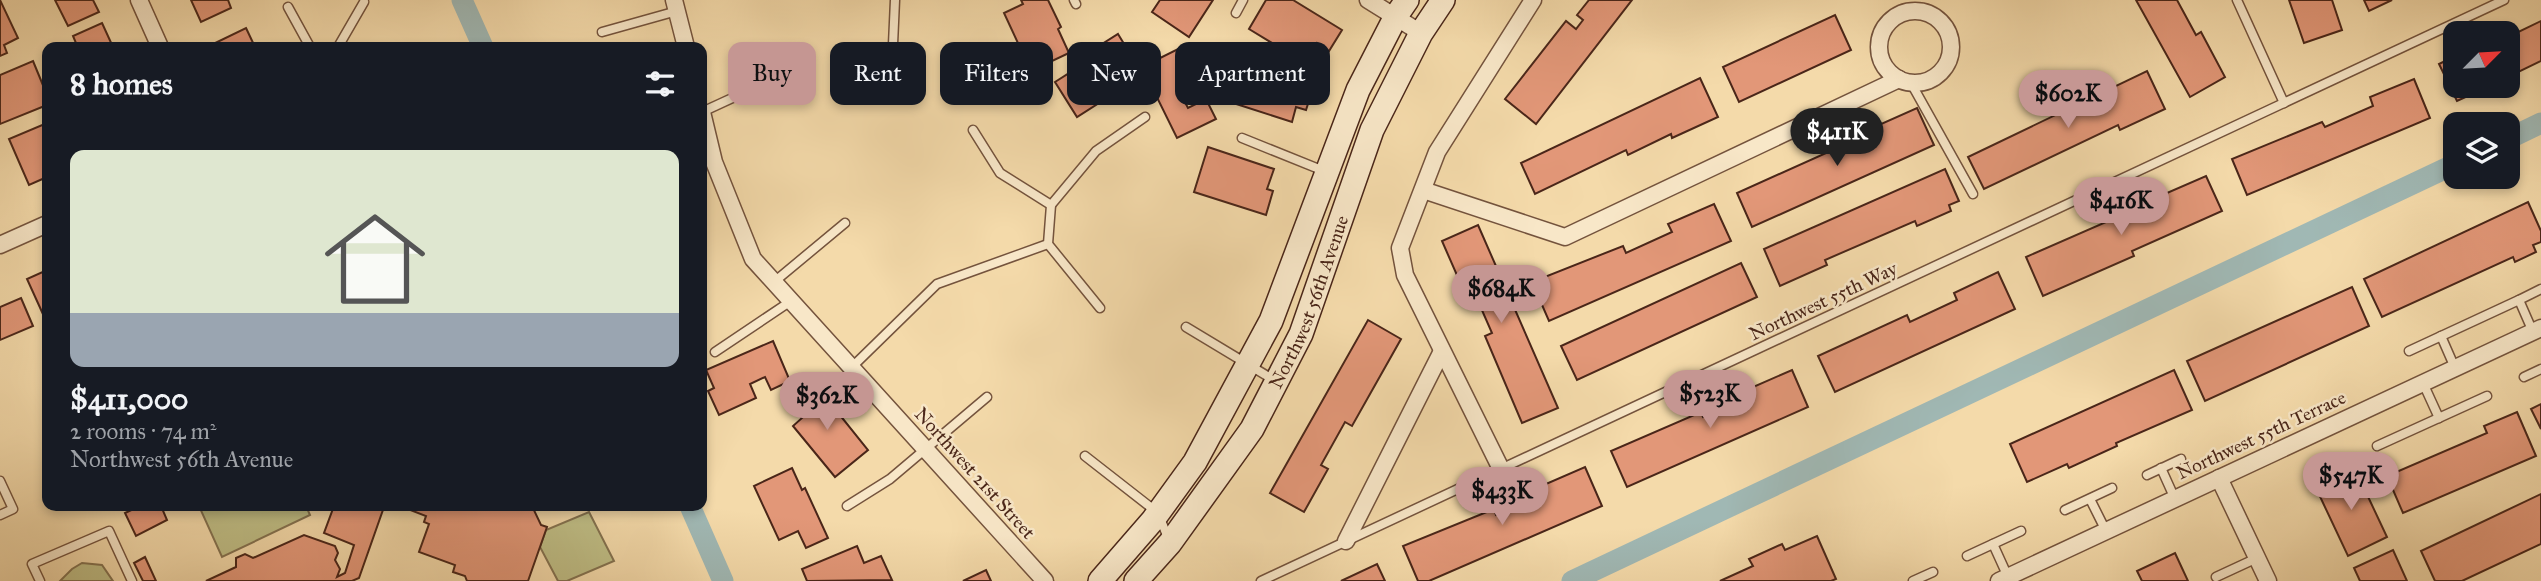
<!DOCTYPE html>
<html lang="en">
<head>
<meta charset="utf-8">
<style>
	:root { --surface:#171b24; --page:#242831; --text:#f1f3f6; --muted:#9ea1a6; --accent:#c59692 }
	body { margin:0; font-family:"IM FELL Great Primer",serif; background:var(--page); color:var(--text); height:100vh; display:flex; flex-direction:column; font-size:26px; white-space:nowrap }
	* { box-sizing:border-box; margin:0 }
	p { font-size:23px; color:var(--muted) }
	.icon { flex:none; width:38px; height:38px; fill:none; stroke:currentColor; stroke-width:2; stroke-linecap:round; stroke-linejoin:round }
	.map { position:relative; flex:1; overflow:hidden }
	.side { position:absolute; left:42px; top:42px; width:665px; height:469px; display:flex; flex-direction:column; background:var(--surface); border-radius:14px; box-shadow:0 4px 10px #0003 }
	.side>* { flex:none }
	.banner { position:absolute; left:728px; top:42px; width:665px; height:63px; display:flex; gap:14px }
	.needle { width:46px; rotate:66deg }
	.tools { position:absolute; left:2443px; top:21px; display:grid; gap:14px }
	.tools a { display:grid; place-items:center; width:77px; height:77px; border-radius:14px; background:var(--surface); box-shadow:0 4px 10px #0003; font-size:35px }
	.price { position:absolute; translate:-50% -60px; padding:0 16px; border-radius:24px; background:var(--accent); color:#111; font-size:23px; line-height:46px; filter:drop-shadow(0 2px 4px #0008) }
	.price::after { content:''; position:absolute; left:50%; top:42px; width:21px; height:16px; margin-left:-10px; background:inherit; clip-path:polygon(0 0,100% 0,50% 100%) }
	.price.on { background:#222; color:#fff }
	ul { padding:0; list-style:none }
	li { display:grid; align-content:center; gap:14px; height:371px; padding:0 28px }
	li span { display:grid; place-items:center; height:217px; border-radius:14px; color:#555 }
	li>.icon { margin-inline-start:auto }
	span .icon { width:126px; height:126px; fill:#fffc; stroke-width:1 }
	li b { font-size:30px }
	h2 { display:flex; justify-content:space-between; align-items:center; height:84px; padding:0 28px; font-size:30px }
	.pill { padding:0 24px; border-radius:14px; background:var(--surface); box-shadow:0 4px 10px #0003; font-size:24px; line-height:63px }
	.pill.on { background:var(--accent); color:#111 }
	.map>svg:first-child { display:block }
	.green { fill:#bfbe86; stroke:#847250; stroke-width:2 }
	.lines { fill:none; stroke-linecap:round; stroke-linejoin:round }
	.canal { stroke:#a0b8b4; stroke-width:21 }
	.building { fill:#e29778; stroke:#4a2619; stroke-width:2 }
	.lane-casing { stroke:#74533d; stroke-width:11 }
	.street-casing { stroke:#74533d; stroke-width:19 }
	.secondary-casing { stroke:#4a2619; stroke-width:26 }
	.lane { stroke:#f8e7c8; stroke-width:8 }
	.street { stroke:#f8e7c8; stroke-width:16 }
	.secondary { stroke:#f8e7c8; stroke-width:23 }
	.labels { text-anchor:middle; dominant-baseline:central; stroke-width:5; stroke-linejoin:round; paint-order:stroke }
	.street-label { font-size:19px; fill:#4a2619; stroke:#f8e7c8 }
</style>
</head>
<body>
<div class="map">
<svg width="2541" height="581" viewBox="0 0 2541 581">
	<rect width="100%" height="100%" fill="#f4daaa"/>
	<filter id="stains"><feTurbulence type="fractalNoise" baseFrequency=".00286" numOctaves="4"/><feColorMatrix values="0 0 0 0 .2 0 0 0 0 .09 0 0 0 0 .02 0 0 0 .5 -.17"/></filter>
	<radialGradient id="worn" r=".72"><stop offset=".6" stop-color="#630" stop-opacity="0"/><stop offset="1" stop-color="#630" stop-opacity=".3"/></radialGradient>
	<g class="green">
		<path d="M199,506H306L310,515L222,557Z"/>
		<path d="M589,512L614,561L567,581H558L540,547L546,530Z"/>
		<path d="M82,563L102,565L113,581H60L72,569Z"/>
	</g>
	<g class="lines">
		<g class="canal">
			<path d="M462,0L483,47"/>
			<path d="M2508,139L2541,123"/>
			<path d="M690,506L723,581"/>
			<path d="M1572,581L2455,164"/>
		</g>
	</g>
	<g class="building">
		<path d="M0,0L18,38L4,45L7,53L0,56Z"/>
		<path d="M55,0H93L99,12L68,26Z"/>
		<path d="M191,0H228L231,8L201,22Z"/>
		<path d="M1021,0H1048L1061,27L1058,29L1069,53L1031,71L1004,13L1023,4Z"/>
		<path d="M1160,0H1213L1189,37L1152,12Z"/>
		<path d="M1266,0H1293L1342,30L1329,51L1317,43L1305,63L1249,29Z"/>
		<path d="M1589,0H1632L1536,124L1505,99L1566,21L1576,29L1583,20L1577,15Z"/>
		<path d="M2136,0H2177L2196,35L2201,32L2225,77L2190,97Z"/>
		<path d="M2289,0H2332L2342,30L2304,43Z"/>
		<path d="M2364,0H2392L2369,11Z"/>
		<path d="M1835,15L1851,50L1739,102L1723,67Z"/>
		<path d="M2541,21V61L2508,77V37Z"/>
		<path d="M102,23L113,47H68L76,43L73,36Z"/>
		<path d="M246,28L255,47H207Z"/>
		<path d="M1118,34L1132,57L1124,62L1135,80L1077,117L1055,82L1074,70L1082,83L1094,75L1083,56Z"/>
		<path d="M1182,47L1200,83L1180,93L1188,108L1206,99L1216,119L1177,138L1142,67Z"/>
		<path d="M2455,56V86H2490L2457,101L2439,64Z"/>
		<path d="M1240,58L1315,82L1306,110L1296,107L1292,122L1227,101Z"/>
		<path d="M33,61L47,95V105L0,124V75Z"/>
		<path d="M2147,71L2165,109L2120,130L2118,125L1984,189L1968,157Z"/>
		<path d="M1700,78L1718,117L1672,138L1671,134L1628,155L1626,150L1535,194L1521,163Z"/>
		<path d="M2414,79L2430,118L2247,195L2232,159L2322,122L2325,127L2373,106L2370,97Z"/>
		<path d="M1917,108L1934,145L1752,227L1737,193L1873,132L1872,128Z"/>
		<path d="M47,123V177L29,185L9,139Z"/>
		<path d="M1208,147L1274,169L1267,189L1273,191L1266,215L1194,192Z"/>
		<path d="M1945,169L1959,201L1949,205L1951,211L1917,226L1915,221L1825,260L1827,265L1780,286L1764,249Z"/>
		<path d="M2206,176L2222,211L2132,251L2134,256L2043,296L2026,257L2115,218L2117,223L2163,202L2160,196Z"/>
		<path d="M2528,202L2541,231V242L2533,245L2536,252L2515,262L2513,257L2382,317L2364,279Z"/>
		<path d="M1714,204L1731,241L1549,321L1532,282L1623,246L1626,253L1672,232L1668,224Z"/>
		<path d="M1478,225L1558,408L1522,423L1485,336L1492,333L1471,285L1463,289L1442,241Z"/>
		<path d="M1741,263L1757,297L1577,380L1561,346Z"/>
		<path d="M47,270V323L27,279Z"/>
		<path d="M1998,272L2015,309L1835,392L1818,356L1907,315L1910,322L1957,300L1954,293Z"/>
		<path d="M2352,287L2369,326L2205,401L2187,361Z"/>
		<path d="M21,298L33,326L0,340V307Z"/>
		<path d="M1368,320L1401,339L1352,426L1345,422L1321,465L1328,469L1304,512L1270,493Z"/>
		<path d="M773,341L790,381L771,390L765,377L750,384L756,398L719,415L708,391L714,388L706,370Z"/>
		<path d="M1792,370L1808,407L1627,487L1611,451L1701,412L1703,417L1747,397L1744,391Z"/>
		<path d="M2174,370L2192,410L2116,443L2117,446L2069,468L2067,464L2027,482L2010,444Z"/>
		<path d="M815,384L868,450L835,477L793,426L802,418L791,404Z"/>
		<path d="M2541,404V429L2531,409Z"/>
		<path d="M2517,412L2536,456L2403,513L2387,476L2487,433L2484,426Z"/>
		<path d="M1585,467L1602,506L1429,581H1418L1403,546L1494,509L1496,515L1543,495L1539,487Z"/>
		<path d="M792,468L802,490L805,488L828,538L806,548L798,531L779,540L754,486Z"/>
		<path d="M2355,469L2387,537L2348,556L2316,488Z"/>
		<path d="M2541,494V544L2462,581H2435L2421,551Z"/>
		<path d="M140,506H161L167,520L136,536L125,513Z"/>
		<path d="M334,506H392L390,509L384,507L359,578L352,581H206L236,567V558L245,554L253,558L304,535L335,546L338,553L335,560L340,569L337,577L345,573L354,545L324,533Z"/>
		<path d="M400,506H532L541,525L547,527L528,581H467L465,576L453,572L455,565L419,552L429,524L424,522L426,516Z"/>
		<path d="M1817,536L1836,579L1831,581H1720L1753,566L1749,559L1782,544L1785,550Z"/>
		<path d="M857,546L864,563L881,556L892,580L807,581L802,569Z"/>
		<path d="M2393,550L2407,581H2360L2354,568Z"/>
		<path d="M2175,553L2188,581H2142L2137,571Z"/>
		<path d="M145,557L156,581H143L134,563Z"/>
		<path d="M1377,564L1385,581H1341Z"/>
		<path d="M986,570L991,581H963Z"/>
	</g>
	<g class="lines">
		<defs>
			<g id="lane">
				<path d="M1074,0L1076,4"/>
				<path d="M2237,0L2284,103"/>
				<path d="M288,7L310,47"/>
				<path d="M1236,13L1243,0"/>
				<path d="M602,32L677,11"/>
				<path d="M338,47L364,2"/>
				<path d="M1911,83L1973,194"/>
				<path d="M891,89L895,0"/>
				<path d="M702,112L778,77"/>
				<path d="M973,130L1000,173L1051,205L1048,244L1100,308"/>
				<path d="M1242,138L1324,171"/>
				<path d="M1051,205L1096,151L1145,117"/>
				<path d="M774,282L845,223"/>
				<path d="M1186,327L1274,380"/>
				<path d="M2533,332L2519,300L2541,289"/>
				<path d="M2441,336L2455,368"/>
				<path d="M2409,351L2519,300"/>
				<path d="M715,352L791,301"/>
				<path d="M851,368L937,284L1048,244"/>
				<path d="M2524,377L2541,369"/>
				<path d="M2423,383L2439,418"/>
				<path d="M2377,446L2487,396"/>
				<path d="M1085,456L1158,513L1168,538"/>
				<path d="M2161,468L2175,499"/>
				<path d="M2147,475L2181,459"/>
				<path d="M2090,499L2106,531"/>
				<path d="M847,506L890,479L987,397"/>
				<path d="M2065,510L2112,488"/>
				<path d="M0,515L13,509L0,481"/>
				<path d="M1993,544L2008,577"/>
				<path d="M1967,556L2021,531"/>
				<path d="M2216,577L2257,558"/>
				<path d="M40,581L32,564L109,531L132,581"/>
				<path d="M1261,581L2504,0"/>
				<path d="M1913,581L1933,572"/>
			</g>
			<g id="street">
				<path d="M139,0L160,47"/>
				<path d="M674,0L686,47"/>
				<path d="M1368,0L1421,33"/>
				<circle cx="1915" cy="47" r="36"/>
				<path d="M702,112L714,162L753,259L1045,581"/>
				<path d="M1423,190L1565,237L1899,79"/>
				<path d="M0,245L47,224"/>
				<path d="M1501,469L1405,275L1400,248L1437,152L1533,0"/>
				<path d="M2219,478L2268,581"/>
				<path d="M1346,541L1442,351"/>
				<path d="M1999,581L2541,328"/>
			</g>
			<g id="secondary">
				<path d="M1100,581L1153,520L1195,462L1271,321L1358,90L1396,16L1407,0"/>
				<path id="s1" d="M1136,581L1170,543L1252,429L1301,334L1372,130L1421,33L1443,0"/>
			</g>
		</defs>
		<use href="#lane" class="lane-casing"/>
		<use href="#street" class="street-casing"/>
		<use href="#secondary" class="secondary-casing"/>
		<use href="#lane" class="lane"/>
		<use href="#street" class="street"/>
		<use href="#secondary" class="secondary"/>
	</g>
	<g class="labels">
		<g class="street-label">
			<text stroke="none"><textPath href="#s1" startOffset="331">Northwest 56th Avenue</textPath></text>
			<text transform="translate(1823 301) rotate(-25)">Northwest 55th Way</text>
			<text transform="translate(2261 435) rotate(-25)">Northwest 55th Terrace</text>
			<text transform="translate(975 473) rotate(48)">Northwest 21st Street</text>
		</g>
	</g>
	<rect width="100%" height="100%" filter="url(#stains)"/>
	<rect width="100%" height="100%" fill="url(#worn)"/>
</svg>
<div class="tools">
<a><svg class="needle" viewBox="-14 -14 28 28"><path d="M0-13l5 13h-10z" fill="#e53935"/><path d="M0 13l5-13h-10z" fill="#9ea1a6"/></svg></a>
<a><svg class="icon" aria-label="layers" viewBox="0 0 24 24"><path d="M12 4l9 5-9 5-9-5zM3 14l9 5 9-5"/></svg></a>
</div>
<b class="price" style="left:2068px;top:130px">$602K</b>
<b class="price on" style="left:1837px;top:168px">$411K</b>
<b class="price" style="left:2121px;top:237px">$416K</b>
<b class="price" style="left:1501px;top:325px">$684K</b>
<b class="price" style="left:1710px;top:430px">$523K</b>
<b class="price" style="left:827px;top:432px">$362K</b>
<b class="price" style="left:2351px;top:512px">$547K</b>
<b class="price" style="left:1502px;top:527px">$433K</b>
<div class="banner">
<a class="pill on">Buy</a>
<a class="pill">Rent</a>
<a class="pill">Filters</a>
<a class="pill">New</a>
<a class="pill">Apartment</a>
</div>
<section class="side">
<h2>8 homes<svg class="icon" aria-label="filters" viewBox="0 0 24 24"><path d="M4 7h16M4 17h16"/><circle cx="9" cy="7" r="2"/><circle cx="15" cy="17" r="2"/></svg></h2>
<ul>
<li><span style="background:linear-gradient(#dfe7d0 75%,#9aa5b1 0)"><svg class="icon" aria-label="home" viewBox="0 0 24 24"><path d="M3 11l9-7 9 7M6 9v11h12V9"/></svg></span><div><b>$411,000</b><p>2 rooms · 74 m²</p><p>Northwest 56th Avenue</p></div></li>
</ul>
</section>
</div>
</body>
</html>
